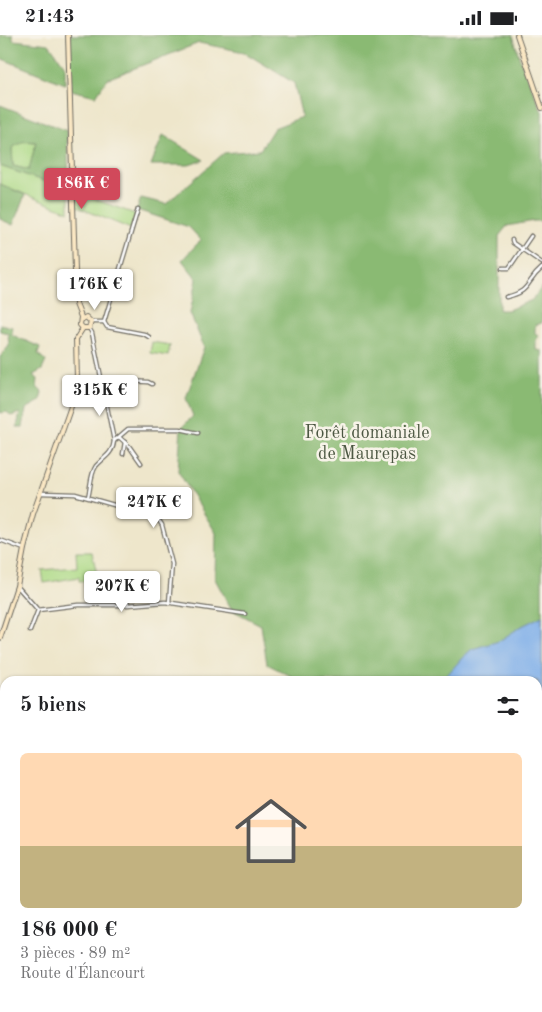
<!DOCTYPE html>
<html lang="fr">
<head>
<meta charset="utf-8">
<style>
	:root { --surface:#fff; --page:#f2f2f2; --text:#202124; --muted:#757577; --accent:#d1495b }
	body { margin:0; font-family:"Old Standard TT",serif; background:var(--page); color:var(--text); height:100vh; display:flex; flex-direction:column; font-size:19px; white-space:nowrap }
	* { box-sizing:border-box; margin:0 }
	p { font-size:16px; color:var(--muted) }
	.icon { flex:none; width:28px; height:28px; fill:none; stroke:currentColor; stroke-width:2; stroke-linecap:round; stroke-linejoin:round }
	.map { position:relative; flex:1; overflow:hidden }
	.side { position:absolute; left:0px; top:641px; width:542px; height:336px; display:flex; flex-direction:column; background:var(--surface); border-radius:15px 15px 0 0; box-shadow:0 1px 4px #0004 }
	.side>* { flex:none }
	.price { position:absolute; translate:-50% -42px; padding:0 11px; border-radius:5px; background:#fff; color:#222; font-size:16px; line-height:32px; filter:drop-shadow(0 1px 2px #0008) }
	.price::after { content:''; position:absolute; left:50%; top:30px; width:15px; height:11px; margin-left:-8px; background:inherit; clip-path:polygon(0 0,100% 0,50% 100%) }
	.price.active { background:var(--accent); color:#fff }
	ul { padding:0; list-style:none }
	li { display:grid; align-content:center; gap:10px; height:265px; padding:0 20px }
	li span { display:grid; place-items:center; height:155px; border-radius:8px; color:#555 }
	li>.icon { margin-inline-start:auto }
	span .icon { width:90px; height:90px; fill:#fffc; stroke-width:1 }
	li b { font-size:21px }
	h2 { display:flex; justify-content:space-between; align-items:center; height:60px; padding:0 20px; font-size:21px }
	.status { display:flex; justify-content:space-between; align-items:center; height:35px; padding:0 25px; background:var(--surface); direction:ltr }
	.status svg { height:14px; fill:currentColor }
	.map>svg:first-child { display:block }
	.green { fill:#adda86; stroke:#6c8258 }
	.forest { fill:#8aba73; stroke:#5a724f; fill-rule:evenodd }
	.water { fill:#7eaee9; stroke:#546c8a }
	.lines { fill:none; stroke-linecap:round; stroke-linejoin:round }
	.street-casing { stroke:#6f6c63; stroke-width:5 }
	.secondary-casing { stroke:#6f6c63; stroke-width:6 }
	.street { stroke:#fff; stroke-width:2.5 }
	.secondary { stroke:#fae7c3; stroke-width:4 }
	.labels { text-anchor:middle; dominant-baseline:central; stroke-width:5; stroke-linejoin:round; paint-order:stroke }
	.park-label { font-size:18px; fill:#4c5742; stroke:#f7f3e8 }
</style>
</head>
<body>
<div class="status"><b>21:43</b><svg viewBox="0 0 49 12"><path d="M0 12V9h3v3zM5 12V6h3v6zM10 12V3h3v9zM15 12V0h3v12zM26 1h20v11H26zM47 4h2v5h-2z"/></svg></div>
<div class="map">
<svg width="542" height="977" viewBox="0 0 542 977">
	<rect width="100%" height="100%" fill="#f7f3e8"/>
	<filter id="ink" filterUnits="userSpaceOnUse"><feTurbulence type="fractalNoise" baseFrequency=".02" numOctaves="2"/><feDisplacementMap in="SourceGraphic" scale="10" xChannelSelector="R" yChannelSelector="G"/><feConvolveMatrix kernelMatrix="1 2 1 2 8 2 1 2 1" color-interpolation-filters="sRGB"/></filter>
	<filter id="wash" filterUnits="userSpaceOnUse"><feTurbulence type="fractalNoise" baseFrequency=".0096" numOctaves="4" result="noise"/><feDisplacementMap in="SourceGraphic" scale="20" xChannelSelector="R" yChannelSelector="G"/><feGaussianBlur stdDeviation="1.12" result="paint"/><feColorMatrix in="noise" values="0 0 0 0 0 0 0 0 0 0 0 0 0 0 0 0 0 1.4 0 .05"/><feComposite in="paint" operator="in"/></filter>
	<g filter="url(#wash)">
		<rect width="100%" height="100%" fill="#eee6cb"/>
		<g class="green">
			<path d="M24,106L36,107L29,135L13,131L12,112Z"/>
			<path d="M0,131L69,155V177L0,149Z"/>
			<path d="M75,157L135,179L131,194L75,171Z"/>
			<path d="M152,307L170,310L168,321L150,318Z"/>
			<path d="M76,517H92L98,544L94,545L99,568H86L84,546H79V542L44,548L42,535L77,532Z"/>
		</g>
		<g class="forest">
			<path d="M0,0H13V5L49,9L65,31V49L0,23Z"/>
			<path d="M68,0H513L520,25L542,77V186H534L507,191L499,201V275H508L532,265L542,252V288L535,290V299H537L538,303L536,304V315L542,316V724L538,729V646H301L267,629L261,590L232,575L215,544L216,498L178,436L181,393L193,381L186,363L204,312L190,278L197,244L182,225L201,205L189,192L137,175L141,163L166,169L224,118L260,115L274,93L302,82L294,48L244,17L199,8L107,44L96,61L71,55Z"/>
			<path d="M0,70L67,96L69,155L0,131ZM24,106L36,107L29,135L13,131L12,113Z"/>
			<path d="M163,100L204,125L189,130H151Z"/>
			<path d="M0,149L25,160L13,190L0,184Z"/>
			<path d="M0,289L12,292V300L40,312L38,319L46,326L42,335L33,340L38,344L37,352L42,357L40,366L26,374L23,392H17L20,378L11,381L7,377L0,378V322L9,311L8,298L0,296Z"/>
			<path d="M362,973H418L416,977H368Z"/>
		</g>
		<path class="water" d="M542,581V671L538,678V646H442L462,623L472,614L499,606L522,591Z"/>
	</g>
	<g filter="url(#ink)">
		<g class="lines">
			<defs>
				<g id="street">
					<path d="M512,205L513,208L542,228"/>
					<path d="M503,233H509L531,201"/>
					<path d="M506,262C532,256 525,247 542,233"/>
					<path d="M91,287H104L138,174"/>
					<path d="M104,287L107,292L144,299L149,302"/>
					<path d="M101,346L107,345L148,347L152,349"/>
					<path d="M119,402L129,411L141,428"/>
					<path d="M114,406L128,394H180L198,398"/>
					<path d="M123,419L125,407"/>
					<path d="M41,458L75,459L128,474H145L154,478L162,490L172,529L169,568"/>
					<path d="M88,462C91,452 90,440 96,431C104,422 113,419 114,406L92,298L89,293"/>
					<path d="M0,505L24,514"/>
					<path d="M17,551L38,575L78,570H128L165,567L245,579"/>
					<path d="M124,553L128,569"/>
					<path d="M30,596L38,575"/>
					<path d="M538,761L542,762"/>
					<path d="M538,972L542,961"/>
					<path d="M535,977L537,972"/>
				</g>
				<g id="secondary">
					<path d="M68,0L76,269L81,282L80,290L83,293"/>
					<path d="M517,0L542,73"/>
					<path d="M81,285L86,282L91,287L89,293H83"/>
					<path d="M0,603L17,551L24,514L33,479L75,360L77,345L76,304L83,293"/>
				</g>
			</defs>
			<use href="#street" class="street-casing"/>
			<use href="#secondary" class="secondary-casing"/>
			<use href="#street" class="street"/>
			<use href="#secondary" class="secondary"/>
		</g>
	</g>
	<g class="labels">
		<g class="park-label">
			<text x="367" y="398">Forêt domaniale<tspan x="367" dy="21">de Maurepas</tspan></text>
		</g>
	</g>
</svg>
<b class="price active" style="left:82px;top:175px">186K €</b>
<b class="price" style="left:95px;top:276px">176K €</b>
<b class="price" style="left:100px;top:382px">315K €</b>
<b class="price" style="left:154px;top:494px">247K €</b>
<b class="price" style="left:122px;top:578px">207K €</b>
<section class="side">
<h2>5 biens<svg class="icon" aria-label="filters" viewBox="0 0 24 24"><path d="M4 7h16M4 17h16"/><circle cx="9" cy="7" r="2"/><circle cx="15" cy="17" r="2"/></svg></h2>
<ul>
<li><span style="background:linear-gradient(#ffd9b3 60%,#c2b280 0)"><svg class="icon" aria-label="home" viewBox="0 0 24 24"><path d="M3 11l9-7 9 7M6 9v11h12V9"/></svg></span><div><b>186 000 €</b><p>3 pièces · 89 m²</p><p>Route d'Élancourt</p></div></li>
</ul>
</section>
</div>
</body>
</html>
